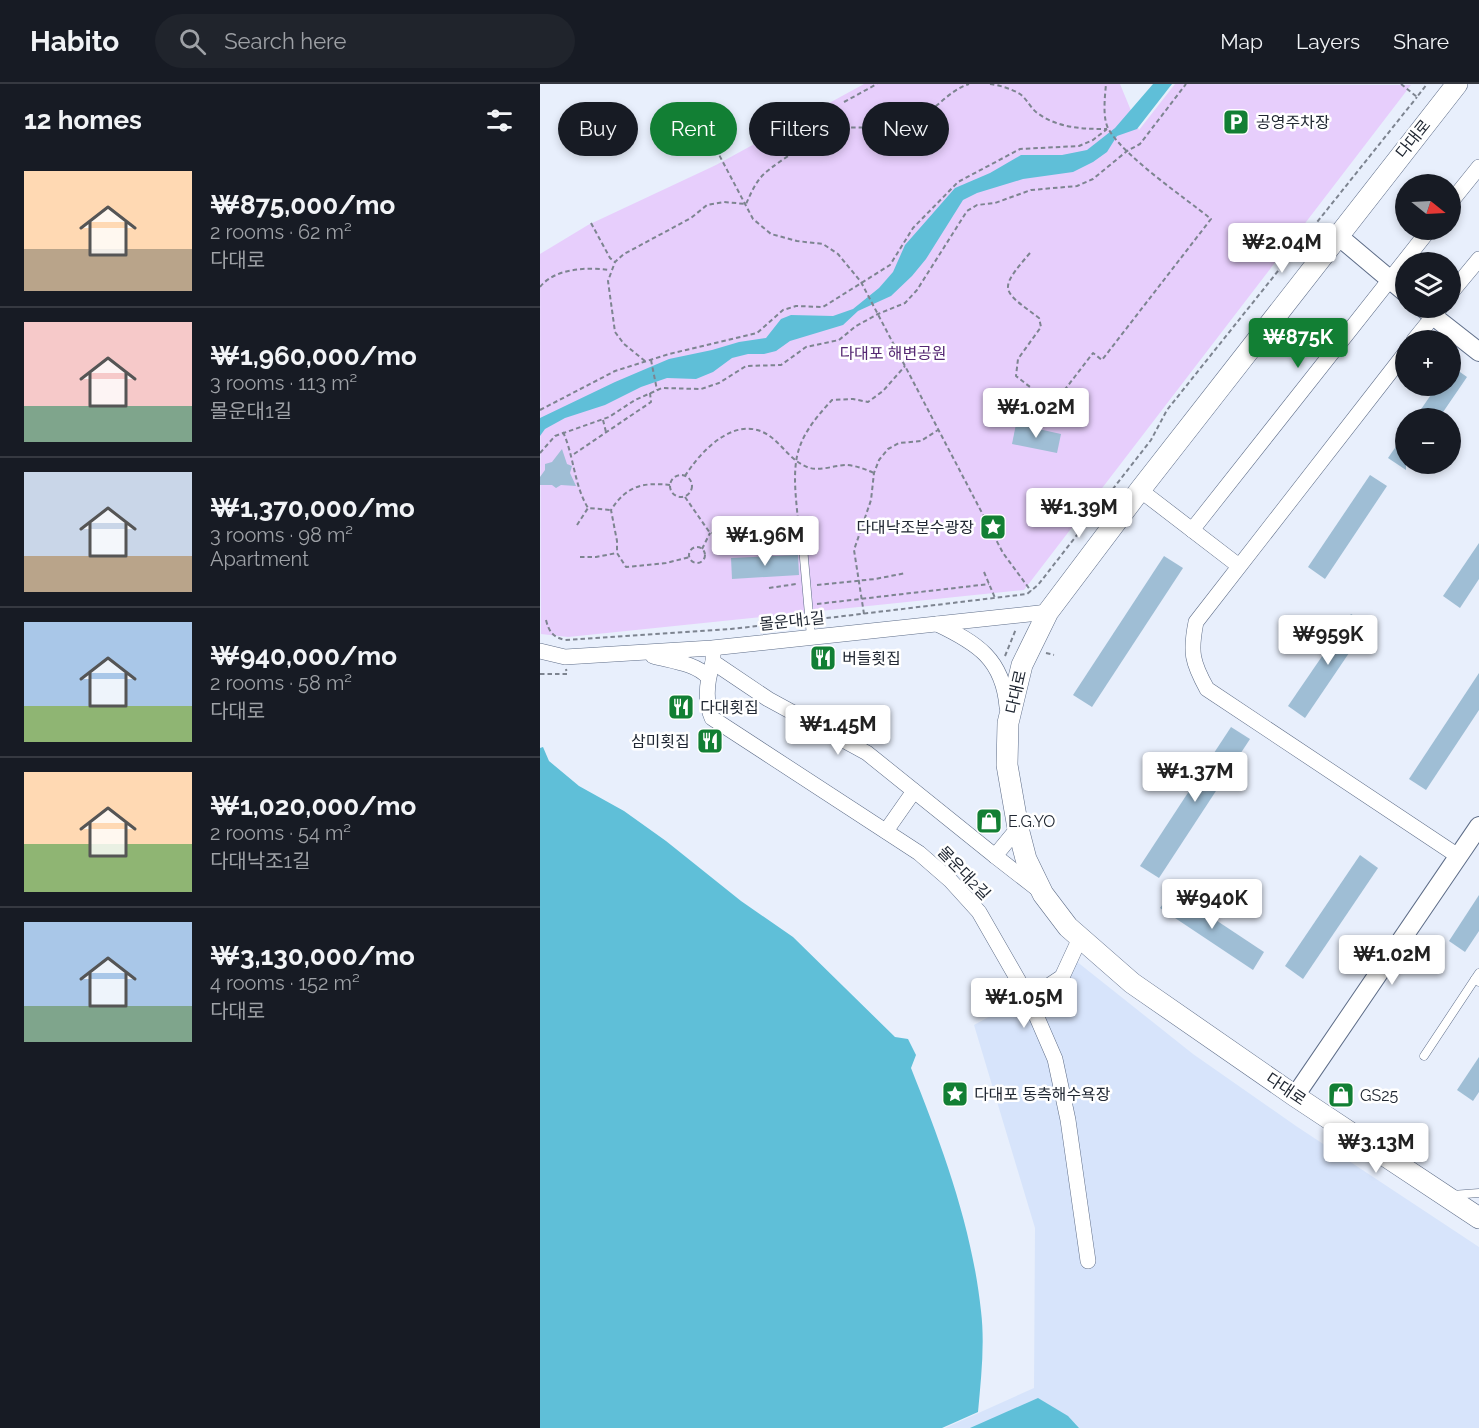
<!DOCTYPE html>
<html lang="en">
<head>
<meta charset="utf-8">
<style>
	:root { --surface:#171b24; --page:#20242c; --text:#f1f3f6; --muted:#9ea1a6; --line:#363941; --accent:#127f34 }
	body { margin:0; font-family:Raleway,"Noto Sans KR",sans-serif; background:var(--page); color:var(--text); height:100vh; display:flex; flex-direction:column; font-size:22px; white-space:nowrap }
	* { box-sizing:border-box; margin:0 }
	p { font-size:20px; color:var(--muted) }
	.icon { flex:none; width:33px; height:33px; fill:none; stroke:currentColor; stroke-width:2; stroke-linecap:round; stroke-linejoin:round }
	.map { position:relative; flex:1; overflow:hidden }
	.drawer { display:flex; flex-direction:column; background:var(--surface); width:540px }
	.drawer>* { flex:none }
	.guide { position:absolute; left:18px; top:18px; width:570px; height:54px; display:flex; gap:12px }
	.needle { width:39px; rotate:108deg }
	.tools { position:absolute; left:855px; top:90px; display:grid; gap:12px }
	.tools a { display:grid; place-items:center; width:66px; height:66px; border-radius:50%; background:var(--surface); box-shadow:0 3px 9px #0003; font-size:30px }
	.price { position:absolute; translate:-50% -51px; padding:0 14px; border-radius:6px; background:#fff; color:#222; font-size:20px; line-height:39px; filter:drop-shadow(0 2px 3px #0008) }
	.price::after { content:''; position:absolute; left:50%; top:36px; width:18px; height:14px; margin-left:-9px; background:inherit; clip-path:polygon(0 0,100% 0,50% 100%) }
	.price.active { background:var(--accent); color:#fff }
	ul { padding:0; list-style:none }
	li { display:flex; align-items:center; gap:18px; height:150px; padding:0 24px }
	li+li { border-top:2px solid var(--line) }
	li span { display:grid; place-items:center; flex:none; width:168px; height:120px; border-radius:0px; color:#555 }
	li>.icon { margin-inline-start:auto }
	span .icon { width:72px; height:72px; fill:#fffc; stroke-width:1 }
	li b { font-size:26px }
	h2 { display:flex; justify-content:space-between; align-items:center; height:72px; padding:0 24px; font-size:26px }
	.pill { padding:0 21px; border-radius:27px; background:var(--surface); box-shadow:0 3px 9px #0003; font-size:21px; line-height:54px }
	.pill.active { background:var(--accent); color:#fff }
	header { display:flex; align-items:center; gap:36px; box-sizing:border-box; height:84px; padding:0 30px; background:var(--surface); border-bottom:2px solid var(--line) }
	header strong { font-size:28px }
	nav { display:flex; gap:33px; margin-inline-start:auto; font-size:21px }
	.search { width:420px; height:54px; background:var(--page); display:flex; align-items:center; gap:15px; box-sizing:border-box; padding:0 21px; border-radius:33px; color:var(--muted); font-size:22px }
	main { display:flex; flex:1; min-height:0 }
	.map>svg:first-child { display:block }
	.built { fill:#d7e4fb }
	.green { fill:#e7cefc }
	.water { fill:#5fbfd8 }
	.building { fill:#9fbed5 }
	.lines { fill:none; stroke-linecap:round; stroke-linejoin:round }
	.service-casing { stroke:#5e6d88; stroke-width:9 }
	.minor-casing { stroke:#5e6d88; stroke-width:16 }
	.tertiary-casing { stroke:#5e6d88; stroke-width:20 }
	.secondary-casing { stroke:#5e6d88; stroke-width:22 }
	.path { stroke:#7d8490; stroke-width:2; stroke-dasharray:4.5 3; stroke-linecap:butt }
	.service { stroke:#fff; stroke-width:8 }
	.minor { stroke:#fff; stroke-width:15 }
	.tertiary { stroke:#fff; stroke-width:18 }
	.secondary { stroke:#fff; stroke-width:21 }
	.labels { text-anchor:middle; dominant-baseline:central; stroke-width:5; stroke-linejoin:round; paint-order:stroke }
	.poi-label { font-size:16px; fill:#212833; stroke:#fff; text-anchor:start }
	.street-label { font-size:16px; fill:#212833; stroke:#fff }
	.park-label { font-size:16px; fill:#552873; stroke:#fff }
</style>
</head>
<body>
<header>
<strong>Habito</strong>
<div class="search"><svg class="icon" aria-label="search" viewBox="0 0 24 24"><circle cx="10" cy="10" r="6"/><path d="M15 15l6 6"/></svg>Search here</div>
<nav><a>Map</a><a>Layers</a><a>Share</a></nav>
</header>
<main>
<section class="drawer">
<h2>12 homes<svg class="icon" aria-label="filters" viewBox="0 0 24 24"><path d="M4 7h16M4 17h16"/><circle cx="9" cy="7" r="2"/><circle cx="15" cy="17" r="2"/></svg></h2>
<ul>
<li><span style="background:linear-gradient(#ffd9b3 65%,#b9a48a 0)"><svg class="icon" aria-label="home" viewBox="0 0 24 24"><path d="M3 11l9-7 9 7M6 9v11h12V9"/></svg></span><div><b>₩875,000/mo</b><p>2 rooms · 62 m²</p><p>다대로</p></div></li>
<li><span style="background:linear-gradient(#f6c9c9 70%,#7fa58c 0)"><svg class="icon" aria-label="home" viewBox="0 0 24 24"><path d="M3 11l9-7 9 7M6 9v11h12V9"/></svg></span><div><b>₩1,960,000/mo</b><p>3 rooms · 113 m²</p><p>몰운대1길</p></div></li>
<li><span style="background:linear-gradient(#c9d6e8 70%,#b9a48a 0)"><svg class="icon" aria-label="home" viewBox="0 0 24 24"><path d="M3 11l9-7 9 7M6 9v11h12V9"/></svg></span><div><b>₩1,370,000/mo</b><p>3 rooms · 98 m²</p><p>Apartment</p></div></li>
<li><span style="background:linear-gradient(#a9c7e8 70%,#8fb573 0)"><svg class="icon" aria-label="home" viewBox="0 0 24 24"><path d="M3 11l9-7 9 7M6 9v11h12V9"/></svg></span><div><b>₩940,000/mo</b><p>2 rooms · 58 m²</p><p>다대로</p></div></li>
<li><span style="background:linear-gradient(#ffd9b3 60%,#8fb573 0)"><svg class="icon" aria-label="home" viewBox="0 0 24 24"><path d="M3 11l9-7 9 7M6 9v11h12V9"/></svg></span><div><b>₩1,020,000/mo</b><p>2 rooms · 54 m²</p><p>다대낙조1길</p></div></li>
<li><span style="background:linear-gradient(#a9c7e8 70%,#7fa58c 0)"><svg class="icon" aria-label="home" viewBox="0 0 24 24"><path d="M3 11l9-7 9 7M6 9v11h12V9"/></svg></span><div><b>₩3,130,000/mo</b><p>4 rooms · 152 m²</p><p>다대로</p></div></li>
</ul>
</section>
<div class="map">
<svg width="939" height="1344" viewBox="0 0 939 1344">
	<rect width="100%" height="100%" fill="#e8effc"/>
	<path class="built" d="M531,873L653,970L756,1042L939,1163V1344H405L494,1304L495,1144L434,941L507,901L523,875Z"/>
	<path class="green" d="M324,0H580L599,46L635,0L871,1L484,506L28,553L1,550L0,170L48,141L176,81Z"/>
	<g class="water">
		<path d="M613,0H632L597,45L577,52L567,68L553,78L533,88L483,95L437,109L423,116L386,175L372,192L351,212L318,227L303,241L250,257L236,267L224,270H208L192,274L173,288L156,295L127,294L101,303L65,321L25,334L5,345L0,352V334L75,298L129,275L172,266L199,258L226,254L241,235L251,231L293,232L313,225L339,204L353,188L365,161L415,104L450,89L481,71H522L547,66L575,44Z"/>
		<path d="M3,663L9,677L39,702L84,727L126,757L201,817L253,853L355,953L368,955L376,971L371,984C402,1062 432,1142 441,1227C445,1260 441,1295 438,1328L402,1344H0V664Z"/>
		<path d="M498,1314L528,1332L539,1344H430Z"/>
	</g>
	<g class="building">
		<path d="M910,281L927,293L899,334H875L897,302H910Z"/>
		<path d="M476,340L521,350L517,369L472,360Z"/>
		<path d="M866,348V386L848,374Z"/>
		<path d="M22,365L27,380L32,382L30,389L36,402L21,401L16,404L12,401H0V393L5,386V380L12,378Z"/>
		<path d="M830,391L847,402L785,495L768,483Z"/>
		<path d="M939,459V495L920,524L903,512Z"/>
		<path d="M258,471L259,491L192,495L191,474Z"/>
		<path d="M624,472L643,484L552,623L533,611Z"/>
		<path d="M811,530L828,541L765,634L748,622Z"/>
		<path d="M939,589V626L886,706L869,695Z"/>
		<path d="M691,643L710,655L619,794L600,782Z"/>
		<path d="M820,771L838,784L763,895L745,882Z"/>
		<path d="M632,807L724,868L713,886L620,824Z"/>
		<path d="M939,811V847L925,868L909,857Z"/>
		<path d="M939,973V1008L933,1017L917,1006Z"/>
	</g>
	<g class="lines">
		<defs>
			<g id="service">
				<path d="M200,465L258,459L263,463L271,553"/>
				<path d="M939,889L935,895L939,898"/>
				<path d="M884,972L935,895"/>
				<path d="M912,1111L939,1109"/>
			</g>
			<g id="minor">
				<path d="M910,119L939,83"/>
				<path d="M910,210L939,175"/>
				<path d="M874,256L900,224"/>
				<path d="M866,268L656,538C650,568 652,578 667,605L918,772"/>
				<path d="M600,406L699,482"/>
				<path d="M652,446L889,146"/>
				<path d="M397,540C437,559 463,575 467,623"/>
				<path d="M0,567L25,573L172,564L508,528"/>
				<path d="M173,570V578L228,615L327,669L455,772"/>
				<path d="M113,572C131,577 155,579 168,593"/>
				<path d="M173,578C167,596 164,615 172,634L379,769L410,796L439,828L489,915L515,975L528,1036L548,1177"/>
				<path d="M478,744L455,772L500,807"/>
				<path d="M346,747L374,707"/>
				<path d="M489,915L522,893L540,854"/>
			</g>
			<g id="tertiary">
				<path d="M797,151L866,209"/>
				<path d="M883,224L939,268"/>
				<path d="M755,1012L939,742"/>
			</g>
			<path id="secondary" d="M917,0L600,406L508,528L482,581L468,639L467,681L478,744L486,775L503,810L528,843L592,899L755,1012L939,1134"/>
		</defs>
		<use href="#service" class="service-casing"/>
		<use href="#minor" class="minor-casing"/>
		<use href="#tertiary" class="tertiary-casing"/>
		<use href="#secondary" class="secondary-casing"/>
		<g class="path">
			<path d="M450,0C459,1 472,5 480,10C487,15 490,23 496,28C517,44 541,45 567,45"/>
			<path d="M861,0L877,13L887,0"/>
			<path d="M304,18L337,0"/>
			<path d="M176,65L213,135L231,150L257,157L283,160L298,170L321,198L463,469L491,507"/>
			<path d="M51,139L70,174L75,178"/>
			<path d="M490,169C457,207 462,206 499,234L501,243L478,275L476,292L513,321L553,269L562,276L671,135C644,113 586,74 569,46C562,35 565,12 566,0"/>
			<path d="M0,203C15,184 47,183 70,186"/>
			<path d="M111,276L117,306"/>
			<path d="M105,277L84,260L75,248L68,197L75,178L84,170L151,134L167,121L184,118L206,120C211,109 216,97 225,89C236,79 287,45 300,44C324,42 349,47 372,38C394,29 407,7 429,0"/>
			<path d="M0,326L75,287L129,270L217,249L243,226L256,222L283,223L350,181L373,144L418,98L480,65L539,62L553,56L567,45"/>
			<path d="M63,336L66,348"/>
			<path d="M23,348C34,372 34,401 48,424L71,426"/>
			<path d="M0,369L15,352L69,333L95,316L122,304L161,305L179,299L206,282L241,281L266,263L299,256L316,242L338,230L365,219L377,206L427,127L437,121L455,119L491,106L537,102L553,95L587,67L600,60L646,0"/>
			<path d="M34,370L111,318L110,309"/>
			<circle cx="141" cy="402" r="11"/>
			<path d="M145,392C162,365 198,328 231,353C244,363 253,379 270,384C282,387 295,381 307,381C317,382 325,385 334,389"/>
			<path d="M130,401C103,398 86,402 71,426L77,457V469L86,483L126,479L150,473"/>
			<path d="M145,413L170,449L259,441"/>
			<path d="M37,441L48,424"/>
			<path d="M259,451C258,424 250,388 260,362C266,345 280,329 292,316L313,315L328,318L343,307L365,282"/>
			<circle cx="157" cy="471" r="8"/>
			<path d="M162,465L170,449"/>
			<path d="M40,473H56L77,469"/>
			<path d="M444,488L455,514"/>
			<path d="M277,501L335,495L366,489"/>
			<path d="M229,504L256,500"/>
			<path d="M277,520L449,500"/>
			<path d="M324,530L314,466L331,416L334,389L339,376L348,365L359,359L381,357L398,346"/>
			<path d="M279,535L487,510L498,501L611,356L627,326L877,13"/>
			<path d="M6,536C9,548 13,553 25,556L191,545L261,537"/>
			<path d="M506,569L514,571"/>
			<path d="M465,572L476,545"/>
			<path d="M0,590H27L26,585"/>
		</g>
		<use href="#service" class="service"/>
		<use href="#minor" class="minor"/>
		<use href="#tertiary" class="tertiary"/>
		<use href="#secondary" class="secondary"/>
	</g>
	<defs>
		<symbol id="parking-square" viewBox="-11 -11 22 22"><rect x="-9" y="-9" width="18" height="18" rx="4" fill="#127f34" stroke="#fff"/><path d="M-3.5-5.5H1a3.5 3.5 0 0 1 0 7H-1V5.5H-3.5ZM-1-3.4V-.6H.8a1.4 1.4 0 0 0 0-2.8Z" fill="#fff"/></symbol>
		<symbol id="sight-square" viewBox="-11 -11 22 22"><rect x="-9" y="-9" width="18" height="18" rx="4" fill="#127f34" stroke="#fff"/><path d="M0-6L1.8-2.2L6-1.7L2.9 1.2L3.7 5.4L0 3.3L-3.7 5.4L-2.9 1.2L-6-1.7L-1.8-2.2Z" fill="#fff"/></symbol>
		<symbol id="restaurant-square" viewBox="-11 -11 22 22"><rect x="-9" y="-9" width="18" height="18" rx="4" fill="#127f34" stroke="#fff"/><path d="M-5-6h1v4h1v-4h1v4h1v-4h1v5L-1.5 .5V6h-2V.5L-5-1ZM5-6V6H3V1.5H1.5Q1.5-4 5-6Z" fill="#fff"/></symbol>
		<symbol id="shop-square" viewBox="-11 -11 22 22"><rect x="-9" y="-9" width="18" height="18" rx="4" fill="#127f34" stroke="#fff"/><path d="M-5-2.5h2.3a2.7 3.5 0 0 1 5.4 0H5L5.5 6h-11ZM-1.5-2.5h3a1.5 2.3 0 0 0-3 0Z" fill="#fff"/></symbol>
	</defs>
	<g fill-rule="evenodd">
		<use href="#parking-square" x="681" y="23" width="30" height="30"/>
		<use href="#sight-square" x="438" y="428" width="30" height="30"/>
		<use href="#restaurant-square" x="268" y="559" width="30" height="30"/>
		<use href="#restaurant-square" x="126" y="608" width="30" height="30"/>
		<use href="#restaurant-square" x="155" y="642" width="30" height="30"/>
		<use href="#shop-square" x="434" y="722" width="30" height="30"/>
		<use href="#sight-square" x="400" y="995" width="30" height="30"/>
		<use href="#shop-square" x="786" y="996" width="30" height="30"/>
	</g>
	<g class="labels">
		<g class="poi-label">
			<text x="716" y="38">공영주차장</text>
			<text x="434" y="443" text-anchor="end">다대낙조분수광장</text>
			<text x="302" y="574">버들횟집</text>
			<text x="160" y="623">다대횟집</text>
			<text x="150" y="657" text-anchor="end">삼미횟집</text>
			<text x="468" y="737">E.G.YO</text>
			<text x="434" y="1010">다대포 동측해수욕장</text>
			<text x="820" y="1011">GS25</text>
		</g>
		<g class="street-label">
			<text transform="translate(873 55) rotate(-51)">다대로</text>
			<text transform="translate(252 537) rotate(-6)">몰운대1길</text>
			<text transform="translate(476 608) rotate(-77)">다대로</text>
			<text transform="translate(424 789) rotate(46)">몰운대2길</text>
			<text transform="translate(746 1005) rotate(34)">다대로</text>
		</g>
		<g class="park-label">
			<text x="353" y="269">다대포 해변공원</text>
		</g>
	</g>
</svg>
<div class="tools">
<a><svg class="needle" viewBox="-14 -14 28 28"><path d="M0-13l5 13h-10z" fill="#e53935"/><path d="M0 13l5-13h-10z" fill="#9ea1a6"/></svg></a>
<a><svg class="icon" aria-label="layers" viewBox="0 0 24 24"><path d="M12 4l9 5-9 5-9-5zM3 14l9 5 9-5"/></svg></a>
<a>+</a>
<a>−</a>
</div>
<b class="price" style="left:742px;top:190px">₩2.04M</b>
<b class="price active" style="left:758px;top:285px">₩875K</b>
<b class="price" style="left:496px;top:355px">₩1.02M</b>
<b class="price" style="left:539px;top:455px">₩1.39M</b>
<b class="price" style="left:225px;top:483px">₩1.96M</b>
<b class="price" style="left:788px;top:582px">₩959K</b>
<b class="price" style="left:298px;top:672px">₩1.45M</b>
<b class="price" style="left:655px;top:719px">₩1.37M</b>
<b class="price" style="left:672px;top:846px">₩940K</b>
<b class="price" style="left:852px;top:902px">₩1.02M</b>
<b class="price" style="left:484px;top:945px">₩1.05M</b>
<b class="price" style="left:836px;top:1090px">₩3.13M</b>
<div class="guide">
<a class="pill">Buy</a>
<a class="pill active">Rent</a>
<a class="pill">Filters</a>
<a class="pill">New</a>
</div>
</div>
</main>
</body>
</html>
